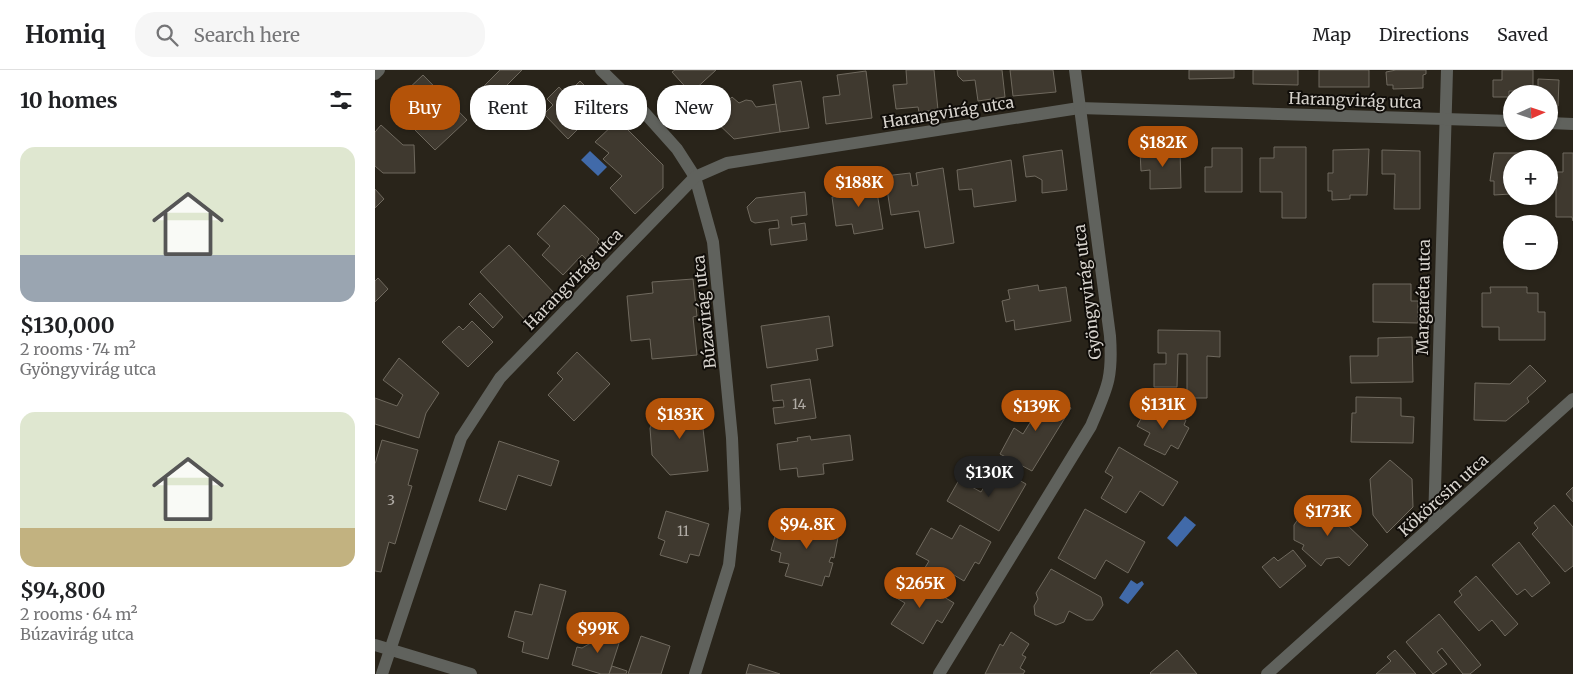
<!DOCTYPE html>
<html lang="en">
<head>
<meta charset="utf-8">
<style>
	:root { --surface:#fff; --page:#f6f6f6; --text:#202124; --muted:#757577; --line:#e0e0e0; --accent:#b45309 }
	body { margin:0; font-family:Merriweather,serif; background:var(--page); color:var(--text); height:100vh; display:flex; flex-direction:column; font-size:19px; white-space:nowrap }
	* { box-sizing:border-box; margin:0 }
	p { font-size:16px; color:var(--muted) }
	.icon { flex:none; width:28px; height:28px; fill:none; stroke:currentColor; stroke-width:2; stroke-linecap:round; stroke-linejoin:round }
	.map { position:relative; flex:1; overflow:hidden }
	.details { display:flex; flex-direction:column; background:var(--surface); width:375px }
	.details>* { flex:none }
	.banner { position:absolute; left:15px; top:15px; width:475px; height:45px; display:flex; gap:10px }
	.needle { width:32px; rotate:87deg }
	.tools { position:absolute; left:1128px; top:15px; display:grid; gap:10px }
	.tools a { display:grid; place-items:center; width:55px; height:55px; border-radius:50%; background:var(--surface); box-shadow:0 1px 4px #0004; font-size:25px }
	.price { position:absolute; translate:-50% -42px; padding:0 11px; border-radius:18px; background:var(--accent); color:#fff; font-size:16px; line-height:32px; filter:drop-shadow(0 1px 2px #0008) }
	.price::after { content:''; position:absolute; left:50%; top:30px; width:15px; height:11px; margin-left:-8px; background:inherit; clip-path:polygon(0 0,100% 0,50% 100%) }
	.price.on { background:#222; color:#fff }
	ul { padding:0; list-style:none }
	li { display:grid; align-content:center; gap:10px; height:265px; padding:0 20px }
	li span { display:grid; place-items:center; height:155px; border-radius:15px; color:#555 }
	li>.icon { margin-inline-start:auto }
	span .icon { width:90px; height:90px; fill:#fffc; stroke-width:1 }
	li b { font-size:21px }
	h2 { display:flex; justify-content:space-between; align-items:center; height:60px; padding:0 20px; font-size:21px }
	.pill { padding:0 18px; border-radius:20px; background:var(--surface); box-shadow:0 1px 4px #0004; font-size:18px; line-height:45px }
	.pill.on { background:var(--accent); color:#fff }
	header { display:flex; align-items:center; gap:30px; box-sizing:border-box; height:70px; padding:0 25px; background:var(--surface); border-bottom:1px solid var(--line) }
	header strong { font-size:24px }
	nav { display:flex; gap:28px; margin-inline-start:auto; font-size:18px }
	.search { width:350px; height:45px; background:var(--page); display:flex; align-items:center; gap:12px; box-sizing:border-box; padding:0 18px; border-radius:20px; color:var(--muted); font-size:19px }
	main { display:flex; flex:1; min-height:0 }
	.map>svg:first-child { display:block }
	.water { fill:#416aa9 }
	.building { fill:#3f392f; stroke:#6f695e }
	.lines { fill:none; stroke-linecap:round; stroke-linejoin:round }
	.street { stroke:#60625d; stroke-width:12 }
	.labels { text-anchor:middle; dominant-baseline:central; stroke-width:4; stroke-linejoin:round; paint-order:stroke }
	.number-label { font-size:14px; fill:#b1aca6 }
	.street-label { font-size:16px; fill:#d7d3cd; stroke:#100d09 }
</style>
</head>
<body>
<header>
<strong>Homiq</strong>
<div class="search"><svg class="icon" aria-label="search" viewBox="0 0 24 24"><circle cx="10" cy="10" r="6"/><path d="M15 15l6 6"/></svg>Search here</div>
<nav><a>Map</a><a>Directions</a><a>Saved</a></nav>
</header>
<main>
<section class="details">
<h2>10 homes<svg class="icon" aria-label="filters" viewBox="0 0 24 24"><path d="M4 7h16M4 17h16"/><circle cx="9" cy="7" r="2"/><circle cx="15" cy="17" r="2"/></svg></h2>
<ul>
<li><span style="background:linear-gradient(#dfe7d0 70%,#9aa5b1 0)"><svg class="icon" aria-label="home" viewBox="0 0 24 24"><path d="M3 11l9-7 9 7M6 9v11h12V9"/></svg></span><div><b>$130,000</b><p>2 rooms · 74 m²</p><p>Gyöngyvirág utca</p></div></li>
<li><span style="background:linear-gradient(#dfe7d0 75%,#c2b280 0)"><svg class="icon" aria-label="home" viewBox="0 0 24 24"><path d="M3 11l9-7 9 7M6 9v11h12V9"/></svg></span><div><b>$94,800</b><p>2 rooms · 64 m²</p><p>Búzavirág utca</p></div></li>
</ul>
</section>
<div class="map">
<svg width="1198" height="604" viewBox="0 0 1198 604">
	<rect width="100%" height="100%" fill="#29241a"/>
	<g class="water">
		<path d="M215,81L232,97L223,106L206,90Z"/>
		<path d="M810,446L821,455L802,477L792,468Z"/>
		<path d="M756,510L762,514L767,511L769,514L753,534L744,528Z"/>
	</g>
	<g class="building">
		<path d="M125,0H147L120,27L109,16Z"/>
		<path d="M300,0H341L316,23L297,2Z"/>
		<path d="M531,0H559L563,40L544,42L543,37L521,39L518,15L532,14Z"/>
		<path d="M582,0H627L630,27L603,31L600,10L588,11L583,6Z"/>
		<path d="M635,0H678L681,22L638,26Z"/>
		<path d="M814,0H859V8L814,9Z"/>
		<path d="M878,0H923V15L878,14Z"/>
		<rect x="944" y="0" width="50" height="17"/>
		<path d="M1021,0H1051V4L1048,5V18L1018,19V15H1012L1011,2Z"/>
		<path d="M1127,0H1158V21H1134V27H1118V10H1127Z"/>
		<path d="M491,1L497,48L451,54L448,27L465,25L462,5Z"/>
		<path d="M48,5L92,50L60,80L40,60L53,48L29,23Z"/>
		<path d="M1163,9L1184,10L1183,36L1174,35V24H1163Z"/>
		<path d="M205,11L228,34L193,69L169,44L178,35L172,29L184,17L191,25Z"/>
		<path d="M426,11L434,58L405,62L398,15Z"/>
		<path d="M357,27L364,33L371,30L377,31L381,37L401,34L405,62L359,69L336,47Z"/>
		<path d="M243,50L288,95V118L260,144L235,118L247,106L228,89L234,83L220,72Z"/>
		<path d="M6,55L28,75H39L40,103H8L0,96V62Z"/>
		<path d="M899,77H931V148H907V122H885V88H899Z"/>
		<path d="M837,78H867V122H830V97H837Z"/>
		<path d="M805,79L806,118L775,119V100L766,101L765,81Z"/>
		<path d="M994,79L992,125H975V129L957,130V121H953V103H958V80Z"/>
		<path d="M687,80L692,120L667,123V110L660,106L651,107L648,86Z"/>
		<path d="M1007,80L1045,81V139H1019L1020,104H1007Z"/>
		<path d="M1119,83H1155V89H1136V124L1119,125V111H1115Z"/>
		<path d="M1188,83H1198V151L1197,147H1181V102H1188Z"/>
		<path d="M636,90L641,131L599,137L597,119L584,120L582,100Z"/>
		<path d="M568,98L579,173L550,178L544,141L516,145L510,106L535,103L537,116L543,115L541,103Z"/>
		<path d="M500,110L508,159L479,164L477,154L461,156L457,127L472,125L470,115Z"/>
		<path d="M0,119L9,129L0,138Z"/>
		<path d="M430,122L432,145L416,147L417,155L430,153L432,170L396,175L394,159L404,158L403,150L380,153L376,151L372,137L381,128Z"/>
		<path d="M189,135L224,169L222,172L225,175L211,189L207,185L188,205L167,185L175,176L162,164Z"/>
		<path d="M134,175L180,224L151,251L105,202Z"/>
		<path d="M3,208L13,219L0,232V211Z"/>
		<path d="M318,209L322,246L318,247L322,285L277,289L275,269L256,271L252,226L278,223L277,212Z"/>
		<path d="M998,214H1036V231H1043V253L998,252Z"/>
		<path d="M663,215L664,221L691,217L696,251L640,260L639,250L631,252L627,231L635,229L633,220Z"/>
		<path d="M1115,217H1152V223H1163V242H1170V270H1124V257H1107V223H1116Z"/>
		<path d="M105,223L128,247L118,258L94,234Z"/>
		<path d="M454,246L458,276L441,279L443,290L392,298L386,256Z"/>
		<path d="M97,251L118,272L93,297L67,272L84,256L88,260Z"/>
		<path d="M783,260L845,261V287L832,286V328H812V284H803L802,317H779V294H791V283H783Z"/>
		<path d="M1037,267L1038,312L976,313L975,286H1003V268Z"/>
		<path d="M202,282L235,314L199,351L173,325L188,309L182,303Z"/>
		<path d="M24,288L64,323L51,343L44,368L0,354V328L22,336L28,325L8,310Z"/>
		<path d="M1155,295L1171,311L1152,328L1154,332L1131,351L1099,350L1100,313L1135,314Z"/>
		<path d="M435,309L441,348L400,354L398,338L409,337L408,330L398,331L396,315Z"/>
		<path d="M678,326L696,338L657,401L625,384L639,358L648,364L661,343L651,336L654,331Z"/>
		<path d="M981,327L1026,328V346L1039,347L1038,373L976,372L977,343H981Z"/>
		<path d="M325,333L333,401L295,405L277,385L275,358L285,339Z"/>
		<path d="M773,336L788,344L790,339L811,350L809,355L814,358L803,379L796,375L790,385L769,375L775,363L762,356Z"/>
		<path d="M475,365L478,390L448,394L449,404L423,407L422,398L405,400L402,374L423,371L422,368L435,366L436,370Z"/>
		<path d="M7,370L43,380L33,415L37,416L20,474L14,472L6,502L0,501V394Z"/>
		<path d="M124,371L184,391L176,416L143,405L131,440L104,431Z"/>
		<path d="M744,377L803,412L788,436L765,421L751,443L726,428L738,407L730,402Z"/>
		<path d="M1015,390L1037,409L1038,437L1012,463L998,445L995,409Z"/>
		<path d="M621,397L651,414L624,461L572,431L584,410L606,422Z"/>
		<path d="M1198,417V432L1191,424Z"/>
		<path d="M947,431L993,475L974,496L964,487L951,489L946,496L927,479L929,475L919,470V455L926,445L935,446Z"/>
		<path d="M1179,435L1198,457V496L1190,502L1157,464L1163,458L1159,453Z"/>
		<path d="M710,439L770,472L753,503L731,490L720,509L683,488Z"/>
		<path d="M291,441L334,454L324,486L315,484L312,493L285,485L290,471L283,468Z"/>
		<path d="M426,446L465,457L459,488L456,487L454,492L458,493L454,507L450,506L447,516L410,506L414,494L404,492L406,483L396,480L403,456L413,459L414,455L423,457Z"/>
		<path d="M585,455L616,472L604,494L600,492L589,511L574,502L568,512L548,501L554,491L541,484L556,458L577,469Z"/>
		<path d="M1144,472L1175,513L1157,527L1150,519L1142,525L1117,495Z"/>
		<path d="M918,480L931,496L905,518L887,497L899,487L903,491Z"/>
		<path d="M676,499L726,527L728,535L718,550H711L694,541L689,552L681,555L660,545L659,536L663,529L661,523Z"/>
		<path d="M531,504L579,533L567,553L562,550L548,574L516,554L530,533L518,526Z"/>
		<path d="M1101,506L1143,554L1130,566L1117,550L1104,561L1079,532L1087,525L1084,521Z"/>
		<path d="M165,514L191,521L173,589L147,582L149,572L133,567L140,541L157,545Z"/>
		<path d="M1064,544L1106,595L1095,604H1088L1067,578L1062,582L1072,594L1058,604L1031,572Z"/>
		<path d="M223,561L246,567L234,604H226L197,595L202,577L207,578L221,570Z"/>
		<path d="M636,562L654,574L647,585L651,587L645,598L650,601L648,604H610L625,574L628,576Z"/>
		<path d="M266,566L295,576L286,604H253Z"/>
		<path d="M802,580L822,604H776L775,603Z"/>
		<path d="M1020,580L1041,604H1001L1016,591L1012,587Z"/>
		<path d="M374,594L405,604H371Z"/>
		<path d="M237,596L252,601L251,604H234Z"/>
	</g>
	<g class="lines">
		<g class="street">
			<path d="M226,0L268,41L302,79L320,107L338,172L357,368L360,439L354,495L320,604"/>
			<path d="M0,4L4,0"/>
			<path d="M1174,53L1198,54"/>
			<path d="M1059,454L1072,0"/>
			<path d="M0,575L96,604"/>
			<path d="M7,604L86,368L125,308L320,107L352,93L704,38L1136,51"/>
			<path d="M564,604L716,356C732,318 738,309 735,266L700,0"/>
			<path d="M892,604L1198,329"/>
		</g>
	</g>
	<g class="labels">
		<g class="number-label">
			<text x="424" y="334">14</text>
			<text x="16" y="430">3</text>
			<text x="308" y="461">11</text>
		</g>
		<g class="street-label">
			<text transform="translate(980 30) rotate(2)">Harangvirág utca</text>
			<text transform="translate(573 42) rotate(-9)">Harangvirág utca</text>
			<text transform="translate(198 209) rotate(-46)">Harangvirág utca</text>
			<text transform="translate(712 222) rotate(-97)">Gyöngyvirág utca</text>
			<text transform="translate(1048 227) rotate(-89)">Margaréta utca</text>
			<text transform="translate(329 242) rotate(-96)">Búzavirág utca</text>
			<text transform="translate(1068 425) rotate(-42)">Kökörcsin utca</text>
		</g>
	</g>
</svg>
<div class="tools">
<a><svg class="needle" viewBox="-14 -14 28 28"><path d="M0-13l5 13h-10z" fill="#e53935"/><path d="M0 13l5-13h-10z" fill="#757577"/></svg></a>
<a>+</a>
<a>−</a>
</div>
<b class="price" style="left:788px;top:98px">$182K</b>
<b class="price" style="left:484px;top:138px">$188K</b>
<b class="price" style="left:788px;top:360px">$131K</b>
<b class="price" style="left:661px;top:362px">$139K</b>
<b class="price" style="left:305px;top:370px">$183K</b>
<b class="price on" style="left:614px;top:428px">$130K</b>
<b class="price" style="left:953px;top:467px">$173K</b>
<b class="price" style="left:432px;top:480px">$94.8K</b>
<b class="price" style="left:545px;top:539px">$265K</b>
<b class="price" style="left:223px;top:584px">$99K</b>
<div class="banner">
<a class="pill on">Buy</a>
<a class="pill">Rent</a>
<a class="pill">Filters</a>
<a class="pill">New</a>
</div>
</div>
</main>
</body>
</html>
